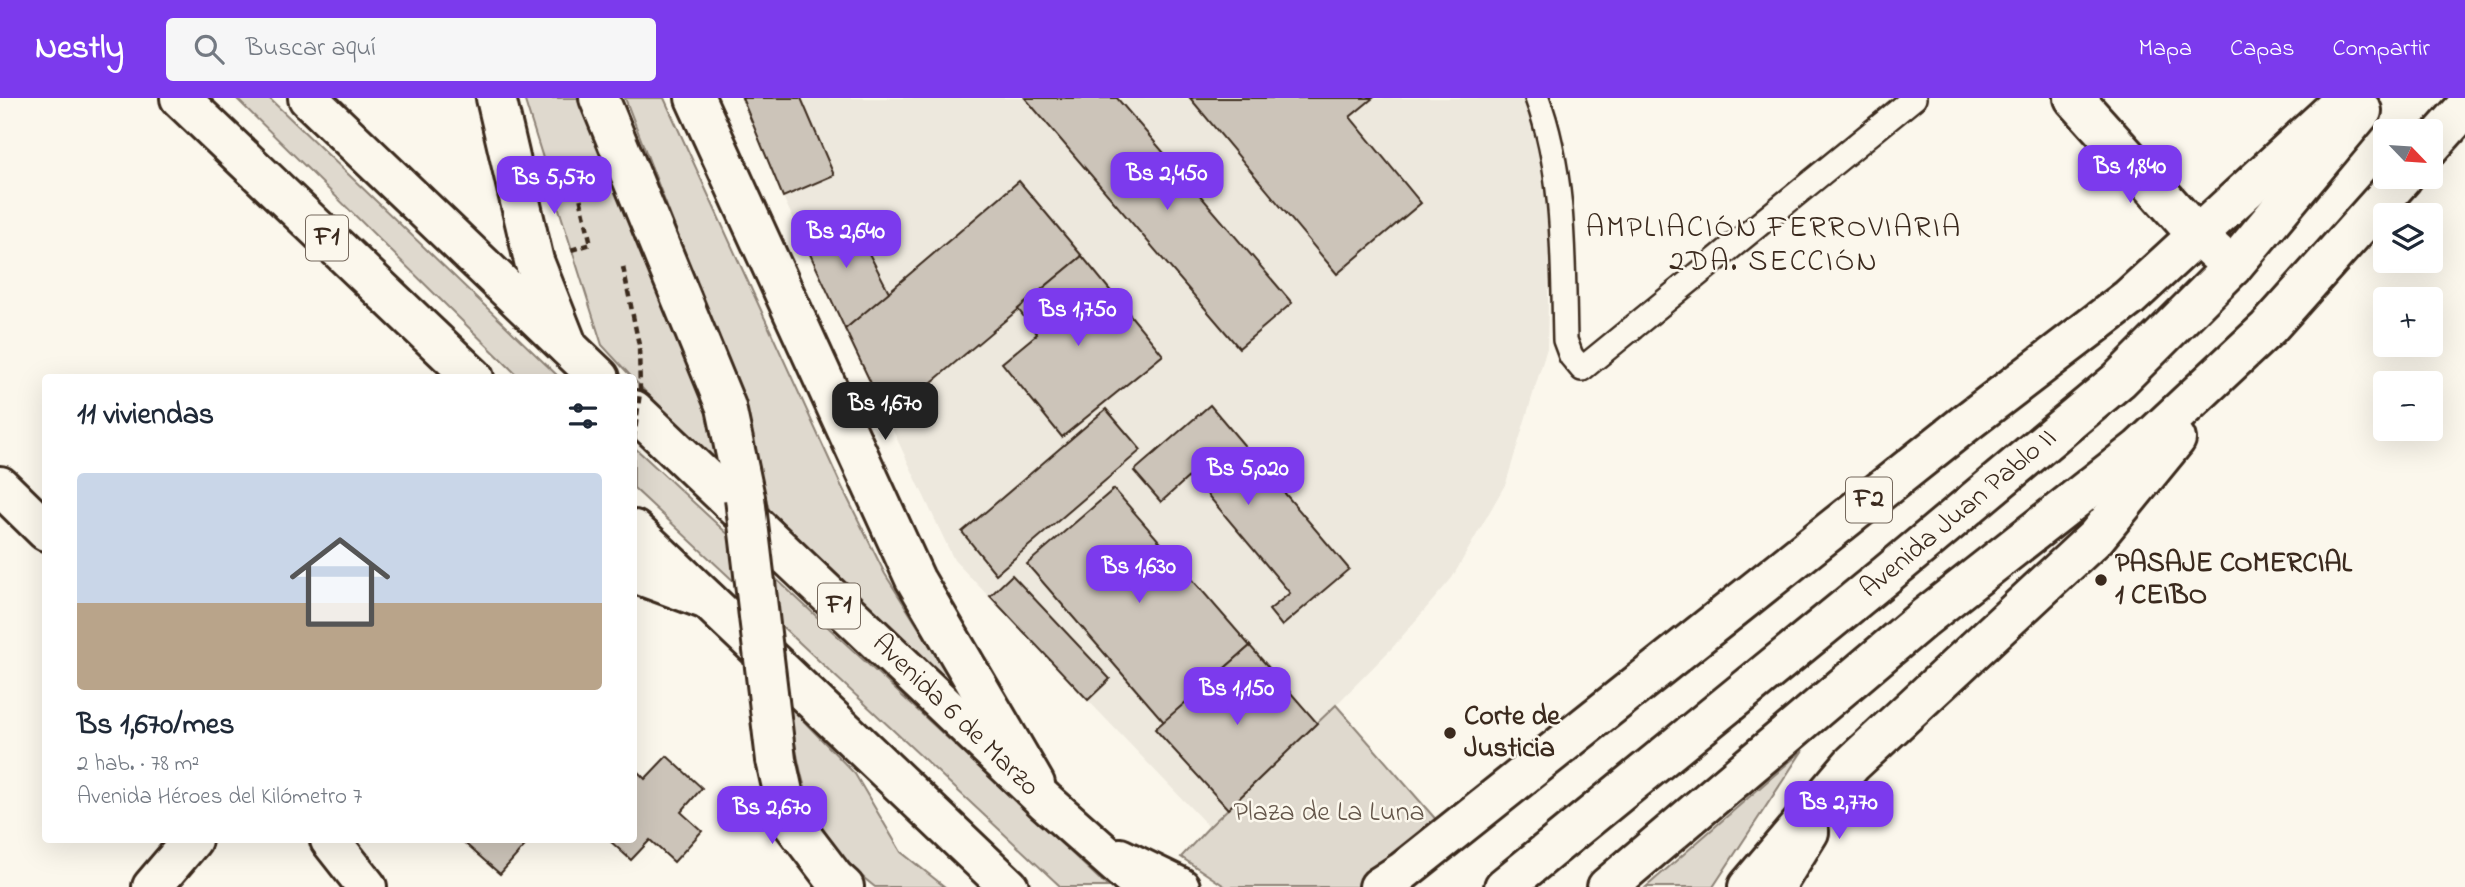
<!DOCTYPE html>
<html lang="es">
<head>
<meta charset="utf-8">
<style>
	:root { --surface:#fff; --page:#f6f6f7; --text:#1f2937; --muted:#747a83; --line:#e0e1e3; --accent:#7c3aed }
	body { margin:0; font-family:"Indie Flower",sans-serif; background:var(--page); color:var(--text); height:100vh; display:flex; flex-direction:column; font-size:26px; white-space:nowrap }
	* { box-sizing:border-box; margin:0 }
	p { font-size:23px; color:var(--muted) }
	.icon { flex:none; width:38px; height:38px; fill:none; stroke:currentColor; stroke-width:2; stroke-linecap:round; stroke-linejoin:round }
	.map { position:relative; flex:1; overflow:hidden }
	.drawer { position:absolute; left:42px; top:276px; width:595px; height:469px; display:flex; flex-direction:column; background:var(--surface); border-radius:7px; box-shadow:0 7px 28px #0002 }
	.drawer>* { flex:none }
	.needle { width:46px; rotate:115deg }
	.controls { position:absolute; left:2373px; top:21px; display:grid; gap:14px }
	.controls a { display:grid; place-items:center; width:70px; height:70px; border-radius:7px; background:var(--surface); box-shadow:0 7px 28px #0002; font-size:35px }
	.price { position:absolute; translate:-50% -60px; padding:0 16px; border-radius:14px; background:var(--accent); color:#fff; font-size:23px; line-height:46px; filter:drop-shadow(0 2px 4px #0008) }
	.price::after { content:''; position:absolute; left:50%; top:42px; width:21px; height:16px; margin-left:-10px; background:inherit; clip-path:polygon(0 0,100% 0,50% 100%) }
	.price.on { background:#222; color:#fff }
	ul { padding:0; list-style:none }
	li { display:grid; align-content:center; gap:14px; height:371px; padding:0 35px }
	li+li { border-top:2px solid var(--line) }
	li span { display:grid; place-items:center; height:217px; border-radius:7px; color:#555 }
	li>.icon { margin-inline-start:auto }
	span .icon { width:126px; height:126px; fill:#fffc; stroke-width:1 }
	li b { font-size:30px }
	h2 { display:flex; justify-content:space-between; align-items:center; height:84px; padding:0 35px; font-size:30px }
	header { display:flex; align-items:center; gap:42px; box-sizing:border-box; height:98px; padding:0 35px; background:var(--accent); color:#fff }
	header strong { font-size:33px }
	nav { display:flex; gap:38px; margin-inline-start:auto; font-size:24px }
	.search { width:490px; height:63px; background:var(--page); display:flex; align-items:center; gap:18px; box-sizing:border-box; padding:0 24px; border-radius:7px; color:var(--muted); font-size:26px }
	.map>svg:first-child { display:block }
	.built { fill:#ede8dd }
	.green { fill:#dfd9ce; stroke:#8d8276; stroke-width:2 }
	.building { fill:#ccc4b9; stroke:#3b2a1e; stroke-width:2 }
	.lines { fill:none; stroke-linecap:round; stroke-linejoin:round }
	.lane-casing { stroke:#3b2a1e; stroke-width:28 }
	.street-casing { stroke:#3b2a1e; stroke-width:44 }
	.secondary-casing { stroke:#3b2a1e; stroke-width:44 }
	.highway-casing { stroke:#3b2a1e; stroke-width:44 }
	.path { stroke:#3b2a1e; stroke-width:4.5; stroke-dasharray:7 5; stroke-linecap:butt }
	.lane { stroke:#fbf7ec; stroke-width:23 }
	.street { stroke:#fbf7ec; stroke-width:38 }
	.secondary { stroke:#fbf7ec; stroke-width:38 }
	.highway { stroke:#fbf7ec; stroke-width:38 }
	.secondary-bridge-casing { stroke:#3b2a1e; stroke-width:44; stroke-linecap:butt }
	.path-bridge { stroke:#3b2a1e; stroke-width:4.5; stroke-dasharray:7 5; stroke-linecap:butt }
	.secondary-bridge { stroke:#fbf7ec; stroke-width:38 }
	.poi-dot { fill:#3b2a1e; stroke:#fbf7ec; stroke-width:2.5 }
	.labels { text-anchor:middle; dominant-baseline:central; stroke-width:5; stroke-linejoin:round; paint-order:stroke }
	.shield { fill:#fbf7ec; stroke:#75685c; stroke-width:2 }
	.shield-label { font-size:26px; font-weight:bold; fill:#3b2a1e }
	.street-label { font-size:28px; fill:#3b2a1e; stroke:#fbf7ec }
	.poi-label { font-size:28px; font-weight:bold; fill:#3b2a1e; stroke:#fbf7ec; text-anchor:start }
	.park-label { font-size:28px; fill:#64564a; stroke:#fbf7ec }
	.neighbourhood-label { font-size:30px; letter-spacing:2px; fill:#3b2a1e; stroke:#fbf7ec }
</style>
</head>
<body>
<header>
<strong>Nestly</strong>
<div class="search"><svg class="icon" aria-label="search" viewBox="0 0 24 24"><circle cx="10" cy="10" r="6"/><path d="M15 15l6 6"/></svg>Buscar aquí</div>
<nav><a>Mapa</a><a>Capas</a><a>Compartir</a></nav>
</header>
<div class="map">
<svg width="2465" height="789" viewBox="0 0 2465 789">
	<rect width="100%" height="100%" fill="#fbf7ec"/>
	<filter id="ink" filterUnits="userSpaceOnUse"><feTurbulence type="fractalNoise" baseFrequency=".0143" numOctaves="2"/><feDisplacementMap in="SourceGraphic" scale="14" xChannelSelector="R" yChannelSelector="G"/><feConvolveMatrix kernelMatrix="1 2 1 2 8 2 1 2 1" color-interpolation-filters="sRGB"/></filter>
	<g filter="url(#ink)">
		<path class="built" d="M742,0H1527L1547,75L1549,158L1547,250L1506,385L1452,480L1393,549L1336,607L1209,729L954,462L783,99Z"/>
		<g class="green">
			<path d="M236,0H269L560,280H520Z"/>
			<path d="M524,0H581L712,317L724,379L602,247Z"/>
			<path d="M625,0H664L840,385L885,476L969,610L771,420L741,300Z"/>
			<path d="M634,349L1108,789H1061L634,390Z"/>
			<path d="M1336,607L1439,725L1362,789H1226L1181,759L1209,729Z"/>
			<path d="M790,609L855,676L901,754L945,789H875C811,740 799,684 790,609Z"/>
			<path d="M1803,652L1713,789H1646Z"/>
		</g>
		<g class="building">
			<path d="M742,0H801L834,77L783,99Z"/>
			<path d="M1025,0H1117L1292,205L1239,250Z"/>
			<path d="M1190,0H1373L1350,19L1421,105L1337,176Z"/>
			<path d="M1019,83L1082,158L888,321L845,231Z"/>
			<path d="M850,119L889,194L845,231L802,139Z"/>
			<path d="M1082,158L1163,257L1062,339L1002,265L1037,236L1018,211Z"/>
			<path d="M1210,307L1349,471L1282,528L1269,512L1290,495L1191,377L1161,404L1134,373Z"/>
			<path d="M1106,311L1141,352L996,476L962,434Z"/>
			<path d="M1114,391L1250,548L1164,624L1027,466Z"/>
			<path d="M1012,477L1110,581L1088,602L990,498Z"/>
			<path d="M1250,548L1317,625L1228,711L1155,631Z"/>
			<path d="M667,658L702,690L681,714L702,733L674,764L650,742L631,762L609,742H634V670L645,681Z"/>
			<path d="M461,742H530L500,776Z"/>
		</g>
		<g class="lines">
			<defs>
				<path id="lane" d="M1537,0C1565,74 1563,164 1565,242L1571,258L1582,271L1914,0"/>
				<g id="street">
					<path d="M496,0L534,163L568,249"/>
					<path d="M2074,0L2198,138L2232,169"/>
					<path d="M0,388L46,433"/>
					<path d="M634,475L707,502"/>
					<path d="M330,742L367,789"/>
					<path d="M152,789L192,742"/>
					<path d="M1775,789L1809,734"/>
				</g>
				<g id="secondary">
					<path d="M599,0L726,309L745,400"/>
					<path d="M695,0L915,481L1035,686"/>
					<path d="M776,662L789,721L834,780L844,789"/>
				</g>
				<g id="highway">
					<path d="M180,0L474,280"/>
					<path d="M308,0L600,280"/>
					<path d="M2431,48L2465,10"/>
					<path d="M634,312L1045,703L1142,789"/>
					<path d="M634,432L1009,789"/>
					<path d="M1120,760L1180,789"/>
					<path d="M1379,789L1402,774L1967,324L2129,200L2346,0"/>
					<path d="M1504,789L1886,477L2119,282L2232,169L2362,13"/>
					<path d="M1607,789L1924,520L2139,351L2268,230L2403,79"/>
					<path d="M1748,789L1852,666L2096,439L2176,341"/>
				</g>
			</defs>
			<use href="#lane" class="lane-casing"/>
			<use href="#street" class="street-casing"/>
			<use href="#secondary" class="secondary-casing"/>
			<use href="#highway" class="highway-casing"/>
			<g class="path">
				<path d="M571,152L591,146L579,95L596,89"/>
				<path d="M623,169L639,247"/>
			</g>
			<use href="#lane" class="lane"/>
			<use href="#street" class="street"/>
			<use href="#secondary" class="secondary"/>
			<use href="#highway" class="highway"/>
			<defs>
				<path id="secondary-bridge" d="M745,400L776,662"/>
			</defs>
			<use href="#secondary-bridge" class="secondary-bridge-casing"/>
			<path class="path-bridge" d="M634,341L640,294L639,247"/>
			<use href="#secondary-bridge" class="secondary-bridge"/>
		</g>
	</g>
	<g class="poi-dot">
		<circle cx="2101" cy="482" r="7"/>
		<circle cx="1450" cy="635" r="7"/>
	</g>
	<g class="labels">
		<g class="shield">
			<rect x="306" y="117.5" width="42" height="45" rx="5"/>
			<rect x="1846" y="379.5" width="46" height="45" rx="5"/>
			<rect x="818" y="485.5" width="42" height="45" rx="5"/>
		</g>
		<g class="shield-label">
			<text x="327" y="140">F1</text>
			<text x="1869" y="402">F2</text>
			<text x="839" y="508">F1</text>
		</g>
		<g class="street-label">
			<text transform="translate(1959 416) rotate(-40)">Avenida Juan Pablo II</text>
			<text transform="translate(955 618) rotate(44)">Avenida 6 de Marzo</text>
		</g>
		<g class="poi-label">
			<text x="2115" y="466">PASAJE COMERCIAL<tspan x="2115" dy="32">1 CEIBO</tspan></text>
			<text x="1464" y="619">Corte de<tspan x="1464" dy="32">Justicia</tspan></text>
		</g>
		<g class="park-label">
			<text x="1329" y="715">Plaza de La Luna</text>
		</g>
		<g class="neighbourhood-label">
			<text x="1774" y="131">AMPLIACIÓN FERROVIARIA<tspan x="1774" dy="34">2DA. SECCIÓN</tspan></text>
		</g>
	</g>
</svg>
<div class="controls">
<a><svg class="needle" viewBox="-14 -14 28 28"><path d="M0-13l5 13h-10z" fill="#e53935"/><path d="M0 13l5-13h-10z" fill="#747a83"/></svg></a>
<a><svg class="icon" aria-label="layers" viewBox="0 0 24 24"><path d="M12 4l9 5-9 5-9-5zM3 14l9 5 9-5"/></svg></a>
<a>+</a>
<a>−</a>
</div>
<b class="price" style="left:2130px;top:107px">Bs 1,840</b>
<b class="price" style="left:1167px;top:114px">Bs 2,450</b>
<b class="price" style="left:554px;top:118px">Bs 5,570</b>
<b class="price" style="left:846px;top:172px">Bs 2,640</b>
<b class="price" style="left:1078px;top:250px">Bs 1,750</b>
<b class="price on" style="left:885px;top:344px">Bs 1,670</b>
<b class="price" style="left:1248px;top:409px">Bs 5,020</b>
<b class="price" style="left:1139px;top:507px">Bs 1,630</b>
<b class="price" style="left:1237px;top:629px">Bs 1,150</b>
<b class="price" style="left:1839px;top:743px">Bs 2,770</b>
<b class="price" style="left:772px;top:748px">Bs 2,670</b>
<section class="drawer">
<h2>11 viviendas<svg class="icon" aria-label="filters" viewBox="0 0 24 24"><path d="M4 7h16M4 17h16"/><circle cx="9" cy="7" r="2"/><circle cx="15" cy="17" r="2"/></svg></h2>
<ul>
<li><span style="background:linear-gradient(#c9d6e8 60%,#b9a48a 0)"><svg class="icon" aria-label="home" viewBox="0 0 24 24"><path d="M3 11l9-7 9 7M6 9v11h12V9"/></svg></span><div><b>Bs 1,670/mes</b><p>2 hab. · 78 m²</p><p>Avenida Héroes del Kilómetro 7</p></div></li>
</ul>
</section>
</div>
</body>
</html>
